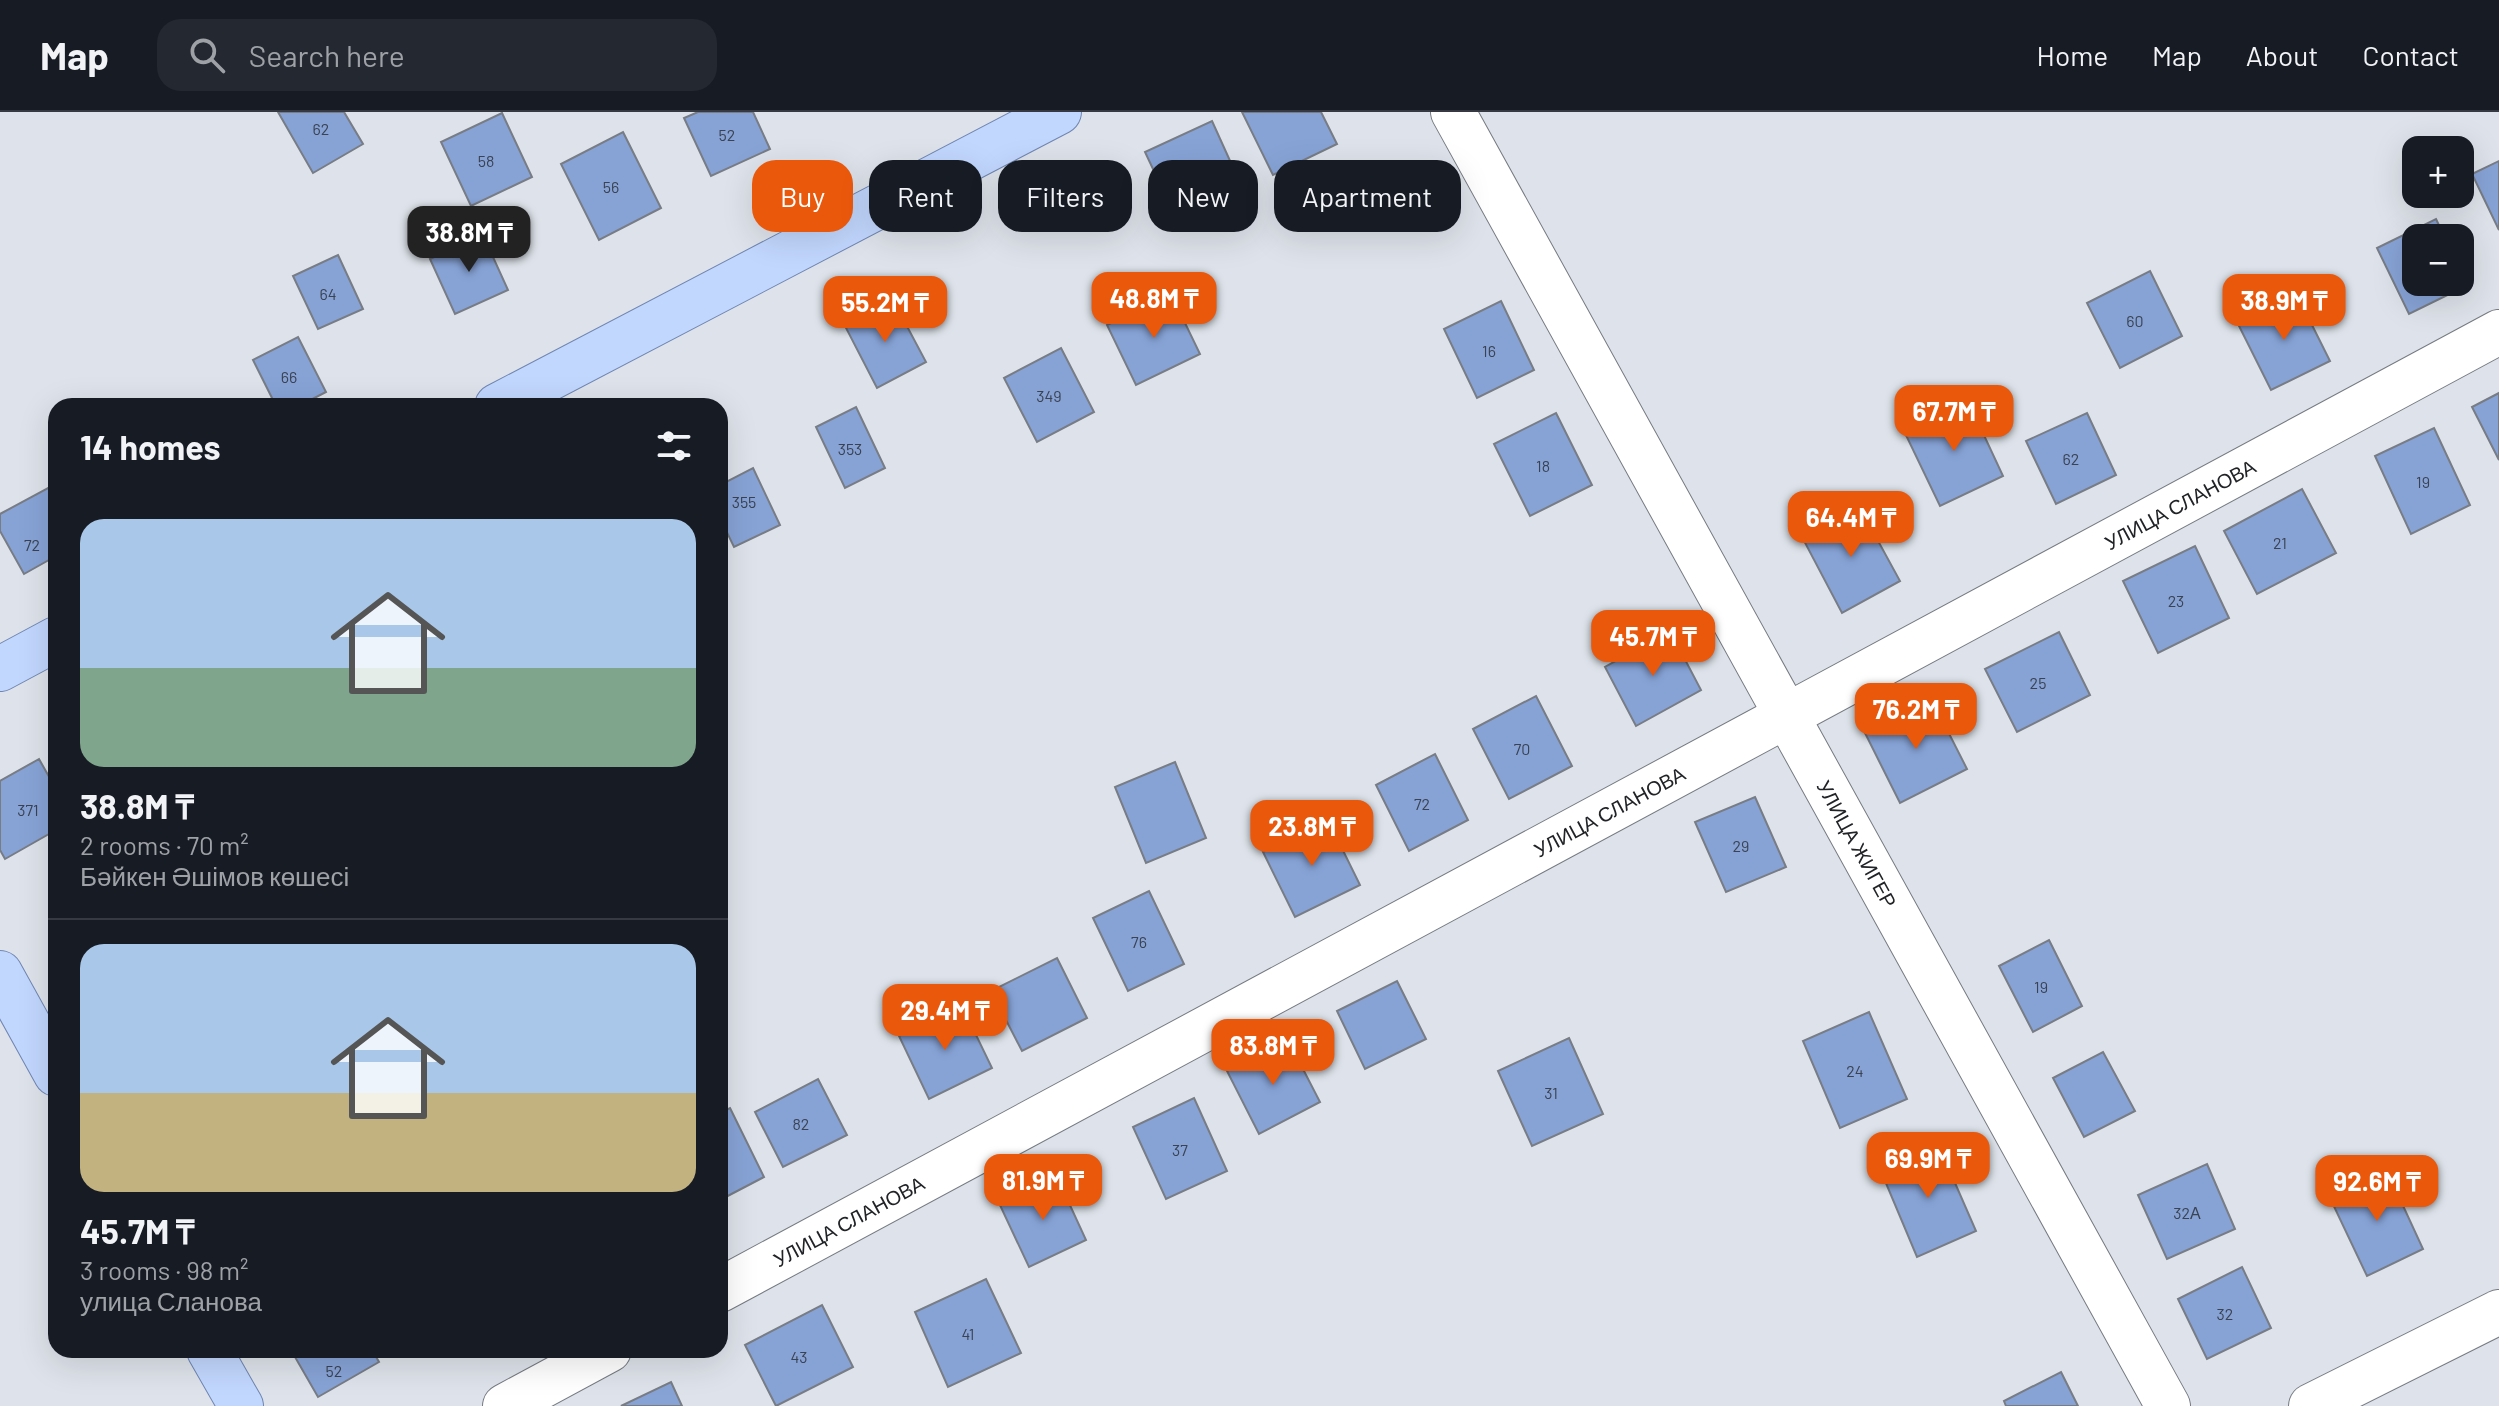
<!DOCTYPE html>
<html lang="en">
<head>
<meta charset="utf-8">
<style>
	:root { --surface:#171b24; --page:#242831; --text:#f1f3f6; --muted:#9ea1a6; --line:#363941; --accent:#ea580c }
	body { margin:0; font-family:Barlow,sans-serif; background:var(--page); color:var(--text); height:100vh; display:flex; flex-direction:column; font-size:30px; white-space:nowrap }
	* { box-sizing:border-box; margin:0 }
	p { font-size:26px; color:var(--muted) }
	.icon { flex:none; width:44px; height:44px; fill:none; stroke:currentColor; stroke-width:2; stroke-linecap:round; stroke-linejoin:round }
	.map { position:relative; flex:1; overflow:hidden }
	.details { position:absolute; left:48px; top:286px; width:680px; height:960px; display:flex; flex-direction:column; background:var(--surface); border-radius:24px; box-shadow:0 8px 32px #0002 }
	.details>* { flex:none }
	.banner { position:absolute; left:752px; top:48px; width:760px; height:72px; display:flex; gap:16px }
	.tools { position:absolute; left:2402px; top:24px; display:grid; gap:16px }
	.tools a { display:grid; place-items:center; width:72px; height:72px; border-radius:16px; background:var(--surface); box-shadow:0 8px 32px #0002; font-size:40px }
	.price { position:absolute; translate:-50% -68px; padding:0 18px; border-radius:16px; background:var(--accent); color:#fff; font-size:26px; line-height:52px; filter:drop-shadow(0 2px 4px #0008) }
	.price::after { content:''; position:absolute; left:50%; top:48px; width:24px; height:18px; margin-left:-12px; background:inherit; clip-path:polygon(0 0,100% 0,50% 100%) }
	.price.current { background:#222; color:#fff }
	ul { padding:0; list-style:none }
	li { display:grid; align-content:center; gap:16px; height:424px; padding:0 32px }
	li+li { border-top:2px solid var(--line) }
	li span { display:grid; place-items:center; height:248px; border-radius:24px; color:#555 }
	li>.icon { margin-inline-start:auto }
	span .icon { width:144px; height:144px; fill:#fffc; stroke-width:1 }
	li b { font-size:34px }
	h2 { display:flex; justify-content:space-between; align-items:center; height:96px; padding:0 32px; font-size:34px }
	.pill { padding:0 28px; border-radius:24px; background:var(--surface); box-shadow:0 8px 32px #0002; font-size:28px; line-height:72px }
	.pill.current { background:var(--accent); color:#fff }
	header { display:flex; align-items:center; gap:48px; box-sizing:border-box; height:112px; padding:0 40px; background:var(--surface); border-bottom:2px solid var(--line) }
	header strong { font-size:38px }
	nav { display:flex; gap:44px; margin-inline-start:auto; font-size:28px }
	.search { width:560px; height:72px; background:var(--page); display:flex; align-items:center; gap:20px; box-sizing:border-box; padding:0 28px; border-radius:24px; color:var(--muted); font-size:30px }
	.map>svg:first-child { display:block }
	.building { fill:#87a3d6; stroke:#787c84; stroke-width:2 }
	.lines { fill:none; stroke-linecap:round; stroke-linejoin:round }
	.minor-casing { stroke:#767b82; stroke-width:46 }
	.major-casing { stroke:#7086b2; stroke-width:46 }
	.minor { stroke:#fff; stroke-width:44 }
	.major { stroke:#c2d7fe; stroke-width:44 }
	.labels { text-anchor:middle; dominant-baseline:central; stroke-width:6; stroke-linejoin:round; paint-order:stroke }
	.number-label { font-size:16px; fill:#3a4352 }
	.street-label { font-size:20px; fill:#212326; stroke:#fff }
</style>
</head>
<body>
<header>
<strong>Map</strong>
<div class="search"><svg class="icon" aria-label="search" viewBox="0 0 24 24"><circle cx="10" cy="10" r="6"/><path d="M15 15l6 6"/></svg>Search here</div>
<nav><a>Home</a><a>Map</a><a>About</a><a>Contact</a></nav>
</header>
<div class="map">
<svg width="2499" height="1294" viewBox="0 0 2499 1294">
	<rect width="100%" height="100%" fill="#dee3eb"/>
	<g class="building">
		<path d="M278,0H344L363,32L313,61Z"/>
		<path d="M698,0H753L770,37L711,64L684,6Z"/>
		<path d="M1242,0H1321L1337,32L1273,63Z"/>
		<path d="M502,1L532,65L471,94L441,30Z"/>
		<path d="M1212,9L1241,73L1175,104L1145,40Z"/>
		<path d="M623,20L661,96L599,128L561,52Z"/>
		<path d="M2499,49V118L2472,62Z"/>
		<path d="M2436,107L2445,126H2416V170H2460V156L2468,173L2409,202L2377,136Z"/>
		<path d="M483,123L508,178L455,202L430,147Z"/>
		<path d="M338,143L363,197L318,217L293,164Z"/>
		<path d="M2150,159L2182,224L2120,256L2087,191Z"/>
		<path d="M2296,181L2330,249L2271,278L2237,210Z"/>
		<path d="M1171,182L1200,242L1136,273L1107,213Z"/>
		<path d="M893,188L926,250L877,276L845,214Z"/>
		<path d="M1501,189L1534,258L1477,286L1444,217Z"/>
		<path d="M298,225L326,280L299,294H276L253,248Z"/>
		<path d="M1061,236L1094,300L1037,330L1004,266Z"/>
		<path d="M2499,281V348L2472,295Z"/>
		<path d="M1968,289L2003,364L1940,394L1904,319Z"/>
		<path d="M856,295L885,356L845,376L816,315Z"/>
		<path d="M1556,301L1592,373L1530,404L1494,332Z"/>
		<path d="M2087,301L2116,363L2056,392L2026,329Z"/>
		<path d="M2434,316L2470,393L2411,422L2375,344Z"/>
		<path d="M753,356L780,413L734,435L720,406V373Z"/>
		<path d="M48,376L56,390V444L24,462L0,419V402Z"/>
		<path d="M2302,377L2336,441L2257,482L2224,419Z"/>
		<path d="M1859,394L1900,469L1842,501L1802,425Z"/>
		<path d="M2195,434L2229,506L2158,541L2123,469Z"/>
		<path d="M1670,519L1701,578L1636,614L1605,555Z"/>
		<path d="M2059,520L2090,583L2017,620L1985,557Z"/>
		<path d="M1536,584L1572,654L1509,687L1473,617Z"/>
		<path d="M1932,588L1967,657L1900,691L1865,621Z"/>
		<path d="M1435,642L1468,708L1409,739L1376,673Z"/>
		<path d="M39,647L56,677V718L5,747L0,738V669Z"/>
		<path d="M1175,650L1206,726L1146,751L1115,675Z"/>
		<path d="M1755,685L1786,755L1726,780L1695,710Z"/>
		<path d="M1328,708L1360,773L1295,805L1263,740Z"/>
		<path d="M1149,779L1184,852L1128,879L1093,806Z"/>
		<path d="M2049,828L2082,894L2033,920L1999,854Z"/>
		<path d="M1057,846L1087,906L1022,939L991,879Z"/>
		<path d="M1397,869L1426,927L1365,957L1337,899Z"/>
		<path d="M962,894L992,956L929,987L899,924Z"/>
		<path d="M1869,900L1907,987L1840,1016L1803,929Z"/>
		<path d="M1569,926L1603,1002L1532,1034L1498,959Z"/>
		<path d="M1288,928L1320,990L1259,1022L1227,959Z"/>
		<path d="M2103,940L2135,999L2084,1025L2053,966Z"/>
		<path d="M818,967L847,1023L783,1055L755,1000Z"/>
		<path d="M1194,986L1227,1059L1166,1087L1133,1015Z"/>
		<path d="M730,996L764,1065L720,1088V1001Z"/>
		<path d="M1938,1032L1976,1119L1917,1145L1880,1057Z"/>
		<path d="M2207,1052L2235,1117L2167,1147L2138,1083Z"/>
		<path d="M2387,1059L2423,1137L2367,1164L2330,1086Z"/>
		<path d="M1057,1065L1086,1128L1029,1155L999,1091Z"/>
		<path d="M2242,1155L2271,1216L2207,1247L2178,1187Z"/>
		<path d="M986,1167L1021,1241L948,1275L915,1200Z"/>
		<path d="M822,1193L853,1255L776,1294L745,1233Z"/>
		<path d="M291,1238H372L379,1250L318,1285Z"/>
		<path d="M2061,1260L2078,1294H2006L2004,1289Z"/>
		<path d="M671,1270L682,1294H621Z"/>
	</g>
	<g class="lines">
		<defs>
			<g id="minor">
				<path id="s1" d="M1453,0L2168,1294"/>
				<path id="s2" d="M720,1178L2499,220"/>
				<path d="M505,1294L609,1238"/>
				<path d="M2311,1294L2499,1200"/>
			</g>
			<g id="major">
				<path d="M497,294L1059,0"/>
				<path d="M0,557L56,527"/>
				<path d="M0,861L56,962"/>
				<path d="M209,1238L241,1294"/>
			</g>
		</defs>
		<use href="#minor" class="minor-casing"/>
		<use href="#major" class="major-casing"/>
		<use href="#minor" class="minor"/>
		<use href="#major" class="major"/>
	</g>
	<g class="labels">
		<g class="number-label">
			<text x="321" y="16">62</text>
			<text x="727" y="22">52</text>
			<text x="486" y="48">58</text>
			<text x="611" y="74">56</text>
			<text x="328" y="181">64</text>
			<text x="2135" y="208">60</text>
			<text x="1489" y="238">16</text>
			<text x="289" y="264">66</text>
			<text x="1049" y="283">349</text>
			<text x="850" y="336">353</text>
			<text x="2071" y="346">62</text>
			<text x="1543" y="353">18</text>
			<text x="2423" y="369">19</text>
			<text x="744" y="389">355</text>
			<text x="2280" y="430">21</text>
			<text x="32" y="432">72</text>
			<text x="2176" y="488">23</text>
			<text x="2038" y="570">25</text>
			<text x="1522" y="636">70</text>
			<text x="1422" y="691">72</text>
			<text x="28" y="697">371</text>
			<text x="1741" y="733">29</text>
			<text x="1139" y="829">76</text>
			<text x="2041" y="874">19</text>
			<text x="1855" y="958">24</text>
			<text x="1551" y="980">31</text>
			<text x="801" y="1011">82</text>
			<text x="1180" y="1037">37</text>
			<text x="2187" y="1100">32А</text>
			<text x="2225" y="1201">32</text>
			<text x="968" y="1221">41</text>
			<text x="799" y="1244">43</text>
			<text x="334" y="1258">52</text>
		</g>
		<g class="street-label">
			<text stroke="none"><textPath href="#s2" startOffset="1658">УЛИЦА СЛАНОВА</textPath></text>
			<text stroke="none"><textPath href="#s2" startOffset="1010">УЛИЦА СЛАНОВА</textPath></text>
			<text stroke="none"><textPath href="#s1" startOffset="836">УЛИЦА ЖИГЕР</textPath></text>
			<text stroke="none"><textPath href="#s2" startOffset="146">УЛИЦА СЛАНОВА</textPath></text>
		</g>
	</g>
</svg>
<div class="tools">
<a>+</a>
<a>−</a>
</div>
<b class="price current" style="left:469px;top:162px">38.8M ₸</b>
<b class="price" style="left:1154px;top:228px">48.8M ₸</b>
<b class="price" style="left:2284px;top:230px">38.9M ₸</b>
<b class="price" style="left:885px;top:232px">55.2M ₸</b>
<b class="price" style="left:1954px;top:341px">67.7M ₸</b>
<b class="price" style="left:1851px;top:447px">64.4M ₸</b>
<b class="price" style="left:1653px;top:566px">45.7M ₸</b>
<b class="price" style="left:1916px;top:639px">76.2M ₸</b>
<b class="price" style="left:1312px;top:756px">23.8M ₸</b>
<b class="price" style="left:945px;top:940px">29.4M ₸</b>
<b class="price" style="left:1273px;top:975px">83.8M ₸</b>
<b class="price" style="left:1928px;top:1088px">69.9M ₸</b>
<b class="price" style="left:1043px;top:1110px">81.9M ₸</b>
<b class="price" style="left:2377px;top:1111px">92.6M ₸</b>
<div class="banner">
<a class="pill current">Buy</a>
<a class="pill">Rent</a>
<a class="pill">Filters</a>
<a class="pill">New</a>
<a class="pill">Apartment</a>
</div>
<section class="details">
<h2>14 homes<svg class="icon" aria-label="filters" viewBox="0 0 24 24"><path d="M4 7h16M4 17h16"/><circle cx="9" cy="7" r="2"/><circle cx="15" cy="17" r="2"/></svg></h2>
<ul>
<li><span style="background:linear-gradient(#a9c7e8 60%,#7fa58c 0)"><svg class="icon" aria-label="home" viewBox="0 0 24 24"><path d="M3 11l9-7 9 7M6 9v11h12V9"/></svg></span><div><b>38.8M ₸</b><p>2 rooms · 70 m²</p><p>Бәйкен Әшімов көшесі</p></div></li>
<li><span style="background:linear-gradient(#a9c7e8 60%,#c2b280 0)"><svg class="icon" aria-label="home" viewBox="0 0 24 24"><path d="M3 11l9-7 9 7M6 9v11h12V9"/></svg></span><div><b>45.7M ₸</b><p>3 rooms · 98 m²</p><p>улица Сланова</p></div></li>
</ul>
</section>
</div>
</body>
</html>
